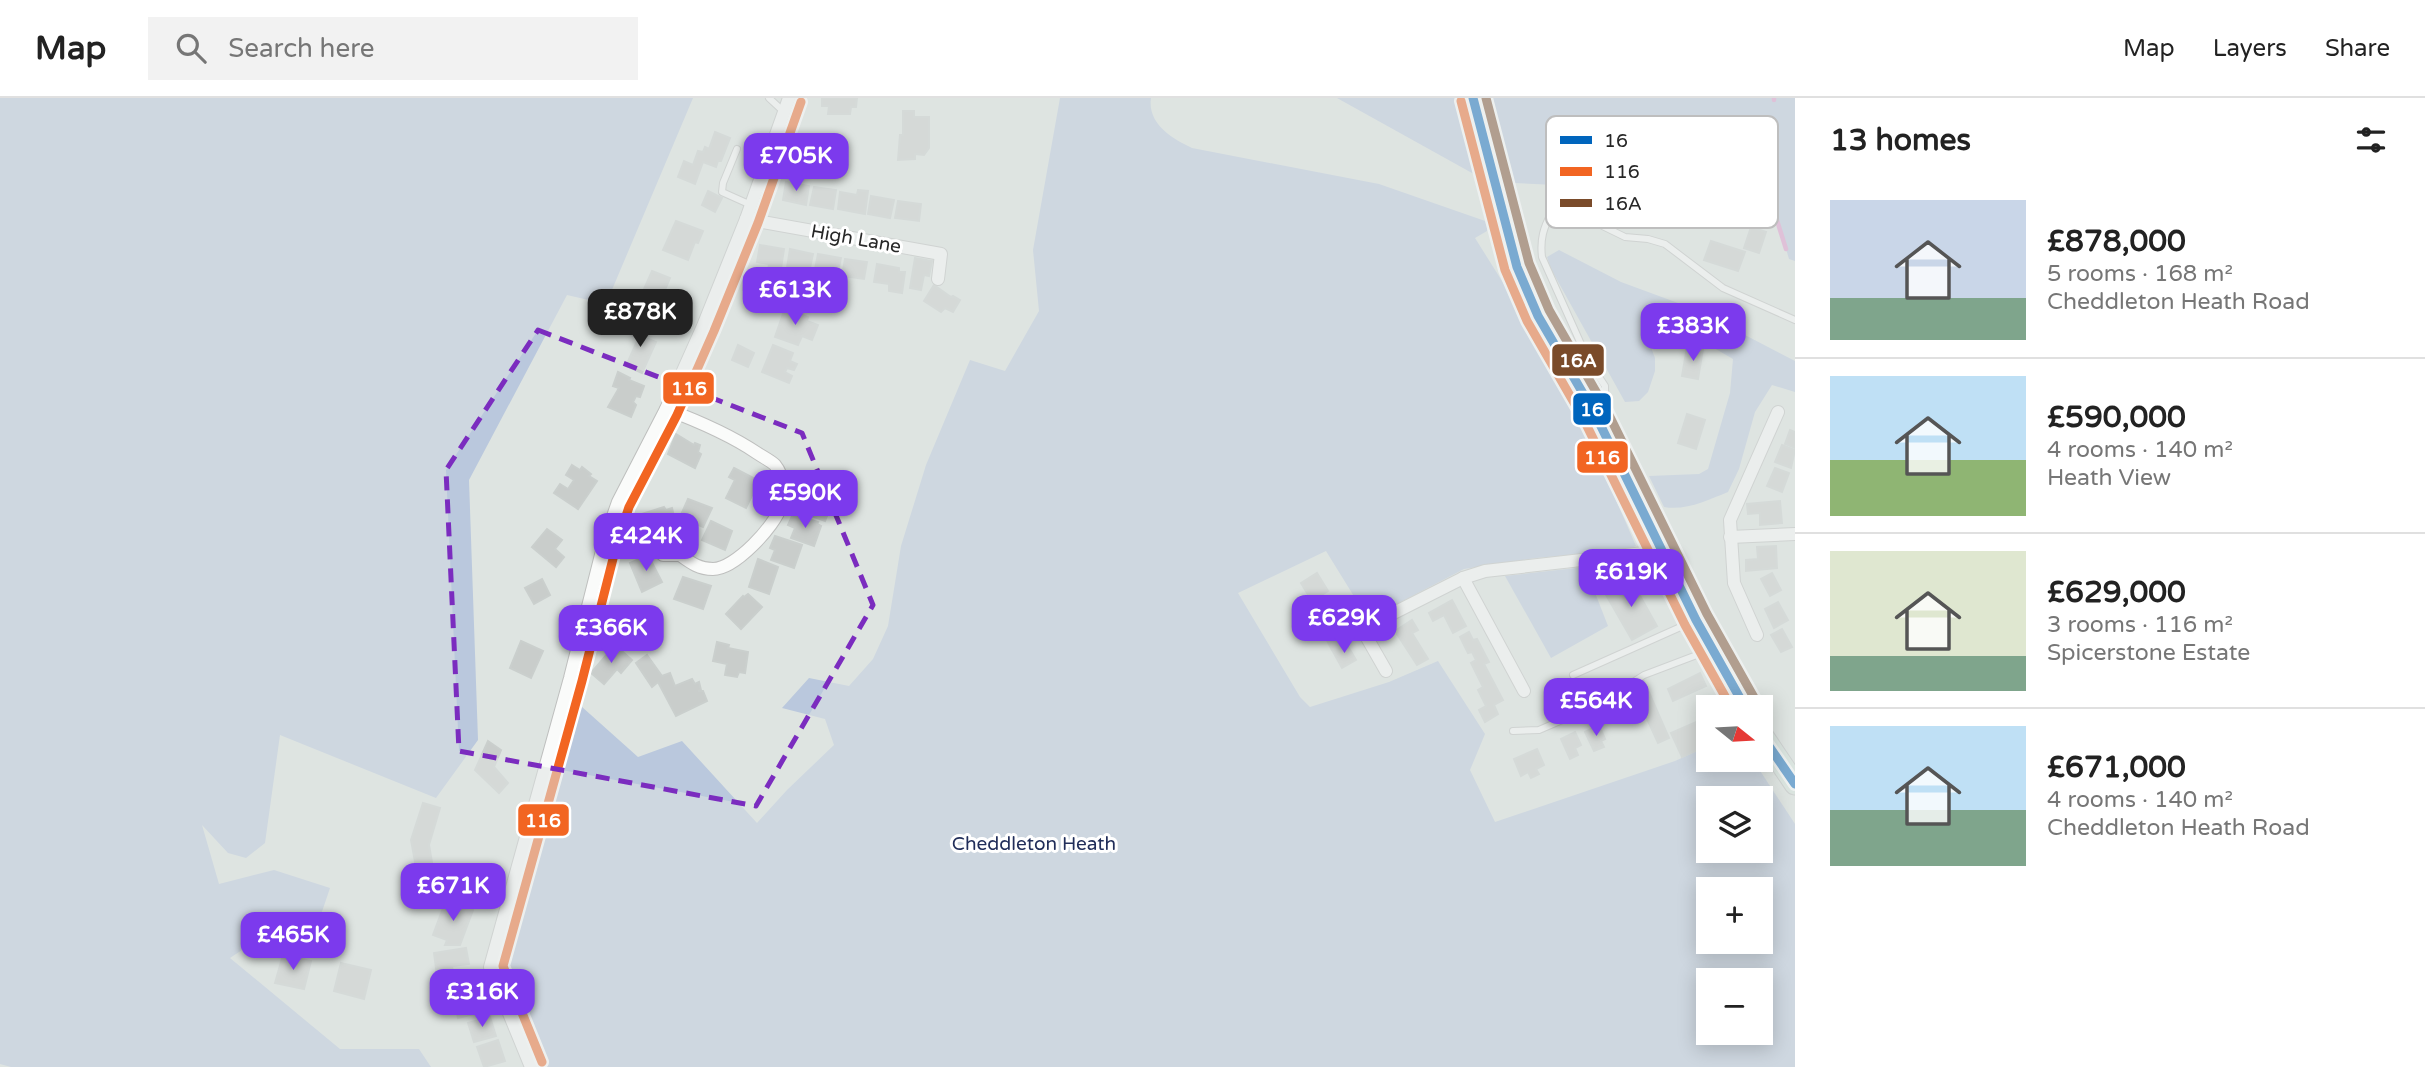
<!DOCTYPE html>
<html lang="en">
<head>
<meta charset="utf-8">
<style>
	:root { --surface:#fff; --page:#f2f2f2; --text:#222; --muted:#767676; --line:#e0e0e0; --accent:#7c3aed }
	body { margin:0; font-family:"Varela Round",sans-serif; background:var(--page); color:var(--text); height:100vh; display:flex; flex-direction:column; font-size:26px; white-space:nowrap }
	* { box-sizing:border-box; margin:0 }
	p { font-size:23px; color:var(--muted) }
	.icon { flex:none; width:38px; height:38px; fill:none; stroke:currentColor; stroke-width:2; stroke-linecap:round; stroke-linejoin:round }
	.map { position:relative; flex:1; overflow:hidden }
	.sheet { display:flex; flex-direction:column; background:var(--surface); width:630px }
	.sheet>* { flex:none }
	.needle { width:46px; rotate:108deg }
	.buttons { position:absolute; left:1696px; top:597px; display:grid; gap:14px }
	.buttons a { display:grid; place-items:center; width:77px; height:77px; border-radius:0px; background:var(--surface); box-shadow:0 4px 18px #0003; font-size:35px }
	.price { position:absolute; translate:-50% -60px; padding:0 16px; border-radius:14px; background:var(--accent); color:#fff; font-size:23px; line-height:46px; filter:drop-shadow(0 2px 4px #0008) }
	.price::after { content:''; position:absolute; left:50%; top:42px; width:21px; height:16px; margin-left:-10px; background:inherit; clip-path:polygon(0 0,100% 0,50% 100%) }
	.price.on { background:#222; color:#fff }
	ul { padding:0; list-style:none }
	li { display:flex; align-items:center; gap:21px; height:175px; padding:0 35px }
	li+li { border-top:2px solid var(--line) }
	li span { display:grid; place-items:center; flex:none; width:196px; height:140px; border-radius:0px; color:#555 }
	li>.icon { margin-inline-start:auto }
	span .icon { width:84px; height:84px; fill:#fffc; stroke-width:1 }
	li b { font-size:30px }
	h2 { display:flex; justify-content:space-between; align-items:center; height:84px; padding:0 35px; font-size:30px }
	header { display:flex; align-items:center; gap:42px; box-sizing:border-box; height:98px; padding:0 35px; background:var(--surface); border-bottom:2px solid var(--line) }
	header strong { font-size:33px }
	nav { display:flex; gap:38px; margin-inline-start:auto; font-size:24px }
	.search { width:490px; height:63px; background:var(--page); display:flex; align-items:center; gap:18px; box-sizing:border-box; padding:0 24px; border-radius:0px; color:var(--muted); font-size:26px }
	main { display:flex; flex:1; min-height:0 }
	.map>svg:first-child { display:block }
	.green { fill:#bac8dd; fill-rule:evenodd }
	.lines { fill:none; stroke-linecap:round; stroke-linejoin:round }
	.stream { stroke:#df98cd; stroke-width:4.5 }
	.building { fill:#c9cdcb; stroke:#cacfcd; stroke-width:2 }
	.lane-casing { stroke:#bebfbe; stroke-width:8 }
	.street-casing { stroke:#bebfbe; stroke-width:14 }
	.highway-casing { stroke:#bcbebd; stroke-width:23 }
	.lane { stroke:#fafbfa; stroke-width:6 }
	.street { stroke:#fafbfa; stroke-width:12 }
	.highway { stroke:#d5e5db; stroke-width:21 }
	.bus-1-casing { stroke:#fff; stroke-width:14 }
	.bus-2-casing { stroke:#fff; stroke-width:14 }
	.bus-3-casing { stroke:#fff; stroke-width:14 }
	.bus-1 { stroke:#0065bd; stroke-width:9 }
	.bus-2 { stroke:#f26522; stroke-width:9 }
	.bus-3 { stroke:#7a4b2a; stroke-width:9 }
	.marked { fill:none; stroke:#7b2cbf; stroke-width:5; stroke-dasharray:14 9; stroke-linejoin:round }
	.labels { text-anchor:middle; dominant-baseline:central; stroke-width:6; stroke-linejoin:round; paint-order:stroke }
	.street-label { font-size:19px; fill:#272727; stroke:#fff }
	.park-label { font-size:19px; fill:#212e5a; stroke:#fff }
	.key { fill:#fff; stroke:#bebebe; stroke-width:2 }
	.key-label { font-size:19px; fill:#272727 }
	.line-badge { stroke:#fff; stroke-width:2.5 }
	.badge-label { font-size:19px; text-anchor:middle; font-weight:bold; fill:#fff }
</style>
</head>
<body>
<header>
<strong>Map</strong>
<div class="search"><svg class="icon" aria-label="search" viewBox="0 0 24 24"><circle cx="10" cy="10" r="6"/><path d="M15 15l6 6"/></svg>Search here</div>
<nav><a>Map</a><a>Layers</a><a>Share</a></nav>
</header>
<main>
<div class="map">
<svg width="1795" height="969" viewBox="0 0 1795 969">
	<rect width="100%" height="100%" fill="#dee4e1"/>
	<g class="green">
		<path d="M0,0H693L606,206L567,197L469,382L478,642L436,700L280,637L265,745L246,760L228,755L202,727L219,786L274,772L330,790L308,855L254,844L230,860L340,951H419L431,969H11L0,966Z"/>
		<path d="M1060,0H1151C1147,26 1173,41 1192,50L1379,86L1488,124L1487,133L1475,140L1564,282L1636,448L1625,452L1536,460L1464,471L1368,521L1326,453L1238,495L1300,599L1310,609L1389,584L1438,563L1485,636L1470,672L1495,724L1675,663L1708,648V662H1753L1795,726V969H539L497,867L572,600L638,659L682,643L757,725L787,692L834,647L825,621L782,610L809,580L849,588L873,561L888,528L901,448L926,367L970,262L1005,273L1039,213L1033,152ZM1708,700H1760V752H1708ZM1708,791H1760V844H1708ZM1708,882H1760V934H1708Z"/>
		<path d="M1337,0H1458L1481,80Z"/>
		<path d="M1488,0H1795V163L1789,161L1786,151L1765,84L1771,23C1758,20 1723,41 1705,44C1688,47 1672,43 1655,43C1646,43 1637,45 1628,46L1637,73L1648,121L1600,108L1556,87L1514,85Z"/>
		<path d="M1559,152L1621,184L1697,212L1795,263V294L1772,287L1755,314L1739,371L1728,394C1708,402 1686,413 1664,409L1649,378L1699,376L1708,371L1730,295L1733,261L1683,232L1645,234L1655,260V273L1648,294L1639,303L1625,304L1551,171L1547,159Z"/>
		<path d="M1585,469L1608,528L1551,560L1505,478Z"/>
	</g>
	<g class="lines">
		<g class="stream">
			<path d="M1774,2V0"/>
			<path d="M1771,23L1765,84L1786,151"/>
		</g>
	</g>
	<g class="building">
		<path d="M822,0H857L856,9H851L850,16H828L829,8H822Z"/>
		<path d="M903,13H914V19H929V50L924,57L915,56V61L898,62L900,37H903Z"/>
		<path d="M715,34L730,40L721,63H718L716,69L703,64L695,86L678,79L684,63L693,67L698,53L703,54L705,49L709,51Z"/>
		<path d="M786,84L809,88L806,107L783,102Z"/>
		<path d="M814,89L836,92L833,111L810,107Z"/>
		<path d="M858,92L868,93L865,116L838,111L840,94L857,97Z"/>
		<path d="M708,93L722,100L715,114L702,107Z"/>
		<path d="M871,98L894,102L890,120L868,116Z"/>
		<path d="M898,103L921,106L919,123L895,120Z"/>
		<path d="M676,123L703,133L698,145L695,144L688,162L663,152Z"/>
		<path d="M1751,129L1766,134L1759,155L1744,150Z"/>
		<path d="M1711,143L1745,154L1738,173L1704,162Z"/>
		<path d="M760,147L784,151L780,177L768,173L769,166L757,164Z"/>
		<path d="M790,151L813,156L808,179L786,176Z"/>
		<path d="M818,156L841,160L836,183L825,182V175L821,174L819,182L813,181Z"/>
		<path d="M915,160L932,163L929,178L924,177L921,192L910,190Z"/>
		<path d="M845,161L867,164L864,181L842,178Z"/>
		<path d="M877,166L899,170V174H905L902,195L889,193V186L874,184Z"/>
		<path d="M652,173L670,180L653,220L617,206L620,201L637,207Z"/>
		<path d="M745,182L762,184L760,195L743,192Z"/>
		<path d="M934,187L951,199L953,198L960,202L953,214L945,210L941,214L924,203Z"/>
		<path d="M802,190L815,194L813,205L799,202Z"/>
		<path d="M785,210L808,219L807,223L818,227L812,242L802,238L798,247L775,239Z"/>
		<path d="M629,227L649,235L646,240L656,244L642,275L626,268L638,241L626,234Z"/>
		<path d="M738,247L754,255L748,269L732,262Z"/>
		<path d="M773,247L793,255L790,263L797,266L794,272L787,270L785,274L792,278L789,285L762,274Z"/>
		<path d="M1687,249L1703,251L1698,281L1682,278Z"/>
		<path d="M618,274L630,280L629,282L644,288L640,299L636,298L633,304L636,307L631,319L608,309L619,290L613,288Z"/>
		<path d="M1687,316L1705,322L1696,351L1678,345Z"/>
		<path d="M1790,332L1795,334V350L1785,346Z"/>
		<path d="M676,336L694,347L695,345L700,347L698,354L701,356L695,370L668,356Z"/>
		<path d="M1782,347L1795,352L1791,370L1775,364Z"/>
		<path d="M572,367L580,372L582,369L591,376L589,378L597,383L578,411L554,395L560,386L568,391L574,382L566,377Z"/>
		<path d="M734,370L759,383L746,410L726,400L735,382L729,379Z"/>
		<path d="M1775,370L1789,375L1782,394L1767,388Z"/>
		<path d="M816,388L836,395L825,423L803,415L811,394L813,395Z"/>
		<path d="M688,401L712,410L703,429L680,419Z"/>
		<path d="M1780,403L1782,425L1760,427V415L1748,416L1747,406Z"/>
		<path d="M664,409L666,412L672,410L676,427L647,436L642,416Z"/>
		<path d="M793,416L818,424L817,426L821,428L814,448L791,440L795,430L788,427Z"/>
		<path d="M711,423L732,433L725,452L702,442Z"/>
		<path d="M547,431L562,442L555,451L564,459L556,469L532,449Z"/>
		<path d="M775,438L802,447L794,470L771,462L775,452L770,450Z"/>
		<path d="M1776,448L1777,470L1746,473V462L1758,461L1757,449Z"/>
		<path d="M648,457L662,484L642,494L630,465Z"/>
		<path d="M758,461L778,469L769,496L749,489Z"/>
		<path d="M1317,475L1328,493L1312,503L1301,485Z"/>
		<path d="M1772,475L1781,492L1770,498L1761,481Z"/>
		<path d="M683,479L711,488L703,511L674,501Z"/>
		<path d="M1630,480L1657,528L1632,542L1605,495Z"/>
		<path d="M542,481L550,497L534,506L525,490Z"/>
		<path d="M748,496L762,509L741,531L726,516L743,498L744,499Z"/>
		<path d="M1331,502L1336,509L1327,515L1323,507Z"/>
		<path d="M1452,502L1466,528L1453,535L1444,517L1433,523L1429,515Z"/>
		<path d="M1778,504L1788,522L1774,530L1765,511Z"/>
		<path d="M1412,522L1418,532L1412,535L1428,561L1417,567L1395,533Z"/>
		<path d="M1337,527L1346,545L1332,552L1323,535Z"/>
		<path d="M1782,531L1792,549L1781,554L1771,537Z"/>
		<path d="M1469,534L1473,542L1477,541L1489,564L1484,566L1503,602L1494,607L1498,616L1485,624L1479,612L1486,608L1478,592L1483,589L1471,565L1476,562L1472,554L1468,555L1460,539Z"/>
		<path d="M521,543L543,553L531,580L510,570Z"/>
		<path d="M717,544L729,547L728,550L748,554L745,575L739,574L737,579L725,577L727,566L713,563Z"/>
		<path d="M1346,545L1356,562L1342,570L1332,552Z"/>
		<path d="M615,547L632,562L621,575L617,571L604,586L591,575Z"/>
		<path d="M647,557L662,578L670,575L675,588L692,581L695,586L699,584L701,592L698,593H703L707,603L676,618L658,584L652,589L636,565Z"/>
		<path d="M1700,575L1706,588L1673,603L1668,591Z"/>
		<path d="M1644,583L1669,640L1658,645L1632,588Z"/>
		<path d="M1703,621L1708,633V647L1682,659L1671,635Z"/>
		<path d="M1599,627L1605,641L1601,643L1604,649L1594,653L1585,634Z"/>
		<path d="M1575,634L1581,647L1575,650L1578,657L1570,661L1561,641Z"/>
		<path d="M488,643L501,652L494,669L508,685L499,695L475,672Z"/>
		<path d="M1537,651L1544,667L1536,671L1539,676L1531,680L1528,674L1521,678L1514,661Z"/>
		<path d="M423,705L440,710L429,747L434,776L418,780L411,742Z"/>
		<path d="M446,802L473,812L460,847H445L447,842L433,837Z"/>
		<path d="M466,850L469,866L452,868L454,882L438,885L434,855Z"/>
		<path d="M283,857L311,863L304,891L275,885Z"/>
		<path d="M341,865L371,872L364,901L334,893Z"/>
		<path d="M476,889L482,914L458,920L452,894Z"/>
		<path d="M490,919L496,938L474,944L468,925Z"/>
		<path d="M498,942L505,963L484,969L477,949Z"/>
	</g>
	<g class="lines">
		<defs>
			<g id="lane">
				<path d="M769,0L783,13"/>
				<path d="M737,51L723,85L722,94L751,107"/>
				<path d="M1598,312L1605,302V288L1589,264L1542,159C1540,142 1543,130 1552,114L1560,112L1576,115L1625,139L1648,141L1665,146L1723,190L1795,222"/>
				<path d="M1573,577L1694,523"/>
				<path d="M1513,633L1539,632L1597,607L1644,577L1710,552"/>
			</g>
			<g id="street">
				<path d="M746,121L941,156L938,181"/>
				<path d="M666,311C698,323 729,336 757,355C763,359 771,363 775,367C784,378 785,396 781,408C775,428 735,471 713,471C699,471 691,465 680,457"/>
				<path d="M1730,439L1795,436"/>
				<path d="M663,457H680L690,442"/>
				<path d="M1463,480L1524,593"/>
				<path d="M1757,537L1734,485L1730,422L1778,314"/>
				<path d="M1386,573L1362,531L1463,480L1485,473L1661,453"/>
				<path d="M531,969L490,869L570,580L605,441L618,404L666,311L703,228L746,121L789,0"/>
			</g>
			<g id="highway">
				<path d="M1473,0L1517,169L1538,218L1595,316L1696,522L1745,609"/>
				<path d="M1760,634L1795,686"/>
			</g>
		</defs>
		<use href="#lane" class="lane-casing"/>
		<use href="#street" class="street-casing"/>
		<use href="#highway" class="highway-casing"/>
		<use href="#lane" class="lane"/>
		<use href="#street" class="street"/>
		<use href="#highway" class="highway"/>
		<defs>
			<g id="bus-1">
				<path d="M1473,0L1517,169L1538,218L1595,316L1696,522L1745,609"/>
				<path d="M1760,635L1795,686"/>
			</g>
			<g id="bus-2">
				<path d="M1461,3L1505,172L1527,223L1584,322L1685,527L1731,609"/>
				<path d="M542,964L503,868L582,583L617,445L629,409L677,317L714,233L758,125L801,4"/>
			</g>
			<path id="bus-3" d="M1486,0L1529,165L1549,212L1606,311L1707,516L1756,603"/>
		</defs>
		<use href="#bus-1" class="bus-1-casing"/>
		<use href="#bus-2" class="bus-2-casing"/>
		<use href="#bus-3" class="bus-3-casing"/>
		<use href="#bus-1" class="bus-1"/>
		<use href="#bus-2" class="bus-2"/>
		<use href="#bus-3" class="bus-3"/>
	</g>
	<path d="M0 0H1795V969H0ZM538,232L802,335L873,507L756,708L459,653L446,372Z" fill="#dee4e1" fill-opacity=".55" fill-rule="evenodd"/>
	<path class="marked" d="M538,232L802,335L873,507L756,708L459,653L446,372Z"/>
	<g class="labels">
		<g class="street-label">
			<text transform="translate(856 141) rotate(10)">High Lane</text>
		</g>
		<g class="park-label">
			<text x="1034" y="746">Cheddleton Heath</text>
		</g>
	</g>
	<rect x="1546" y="18" width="232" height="112" rx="10" class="key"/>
	<rect x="1560" y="38" width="32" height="8" fill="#0065bd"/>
	<rect x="1560" y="69" width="32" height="9" fill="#f26522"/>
	<rect x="1560" y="101" width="32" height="8" fill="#7a4b2a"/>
	<g class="key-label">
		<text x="1604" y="49">16</text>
		<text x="1604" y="80">116</text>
		<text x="1604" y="112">16A</text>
	</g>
	<g class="line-badge">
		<rect x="1551" y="245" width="54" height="34" rx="7" fill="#7a4b2a"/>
		<rect x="662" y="273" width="53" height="34" rx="7" fill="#f26522"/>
		<rect x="1572" y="294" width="40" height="34" rx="7" fill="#0065bd"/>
		<rect x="1576" y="342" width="53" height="34" rx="7" fill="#f26522"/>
		<rect x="517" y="705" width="53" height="34" rx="7" fill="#f26522"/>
	</g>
	<g class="badge-label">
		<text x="1578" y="269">16A</text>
		<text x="689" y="297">116</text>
		<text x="1592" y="318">16</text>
		<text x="1602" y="366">116</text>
		<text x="543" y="729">116</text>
	</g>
</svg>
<div class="buttons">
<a><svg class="needle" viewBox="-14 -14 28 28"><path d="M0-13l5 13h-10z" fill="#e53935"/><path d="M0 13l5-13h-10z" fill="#767676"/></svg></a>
<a><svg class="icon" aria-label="layers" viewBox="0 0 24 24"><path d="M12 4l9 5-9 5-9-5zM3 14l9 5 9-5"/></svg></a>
<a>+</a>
<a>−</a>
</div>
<b class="price" style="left:796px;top:95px">£705K</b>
<b class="price" style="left:795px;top:229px">£613K</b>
<b class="price on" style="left:640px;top:251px">£878K</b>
<b class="price" style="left:1693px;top:265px">£383K</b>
<b class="price" style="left:805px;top:432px">£590K</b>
<b class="price" style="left:646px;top:475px">£424K</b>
<b class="price" style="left:1631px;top:511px">£619K</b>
<b class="price" style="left:1344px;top:557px">£629K</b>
<b class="price" style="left:611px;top:567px">£366K</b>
<b class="price" style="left:1596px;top:640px">£564K</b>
<b class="price" style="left:453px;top:825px">£671K</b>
<b class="price" style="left:293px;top:874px">£465K</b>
<b class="price" style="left:482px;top:931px">£316K</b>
</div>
<section class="sheet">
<h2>13 homes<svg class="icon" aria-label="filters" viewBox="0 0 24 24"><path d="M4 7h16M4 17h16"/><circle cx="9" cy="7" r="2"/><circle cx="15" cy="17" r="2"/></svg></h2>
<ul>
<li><span style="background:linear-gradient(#c9d6e8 70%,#7fa58c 0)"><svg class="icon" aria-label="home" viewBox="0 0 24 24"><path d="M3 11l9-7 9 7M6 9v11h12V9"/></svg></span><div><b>£878,000</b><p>5 rooms · 168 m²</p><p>Cheddleton Heath Road</p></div></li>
<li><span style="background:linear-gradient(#bfe0f5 60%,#8fb573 0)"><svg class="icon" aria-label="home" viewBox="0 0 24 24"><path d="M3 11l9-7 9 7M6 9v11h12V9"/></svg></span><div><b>£590,000</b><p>4 rooms · 140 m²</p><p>Heath View</p></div></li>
<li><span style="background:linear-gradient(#dfe7d0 75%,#7fa58c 0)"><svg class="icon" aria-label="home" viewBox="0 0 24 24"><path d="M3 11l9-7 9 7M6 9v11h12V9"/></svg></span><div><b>£629,000</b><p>3 rooms · 116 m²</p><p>Spicerstone Estate</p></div></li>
<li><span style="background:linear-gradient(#bfe0f5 60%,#7fa58c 0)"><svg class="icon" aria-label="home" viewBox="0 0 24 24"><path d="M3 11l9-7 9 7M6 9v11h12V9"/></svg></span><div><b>£671,000</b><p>4 rooms · 140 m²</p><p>Cheddleton Heath Road</p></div></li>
</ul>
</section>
</main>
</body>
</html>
